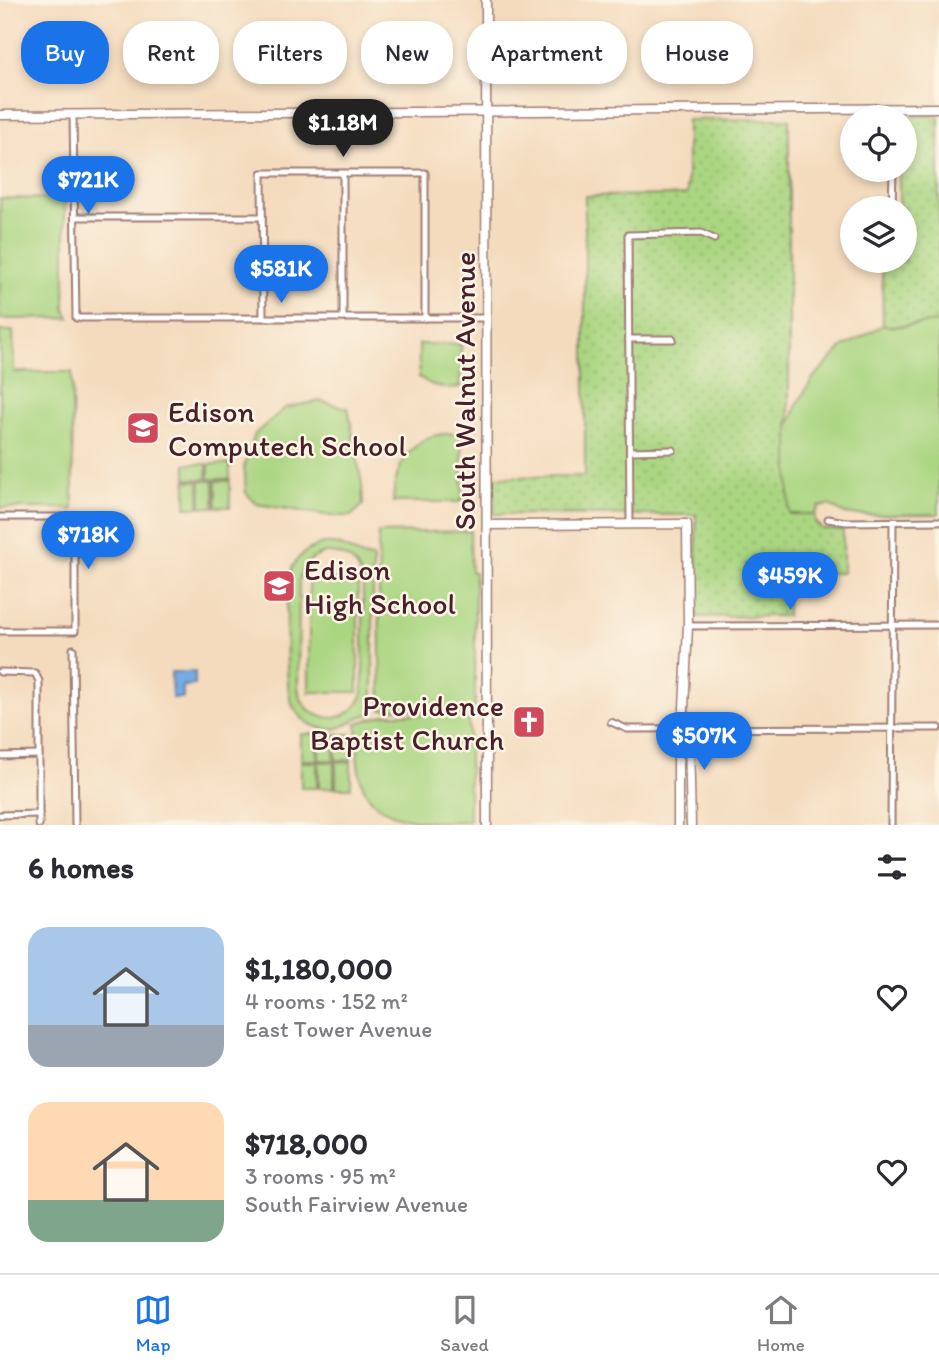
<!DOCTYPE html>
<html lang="en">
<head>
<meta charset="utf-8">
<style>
	:root { --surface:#fff; --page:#f2f2f3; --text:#2b2b33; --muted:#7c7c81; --line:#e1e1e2; --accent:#1a73e8 }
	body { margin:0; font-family:Itim,sans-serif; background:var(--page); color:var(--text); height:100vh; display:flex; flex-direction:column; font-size:26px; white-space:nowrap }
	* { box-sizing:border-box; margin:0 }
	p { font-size:23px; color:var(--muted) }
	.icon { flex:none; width:38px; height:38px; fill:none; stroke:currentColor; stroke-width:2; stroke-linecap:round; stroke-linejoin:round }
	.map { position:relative; height:825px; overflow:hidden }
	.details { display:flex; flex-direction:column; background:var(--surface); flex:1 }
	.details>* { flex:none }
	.top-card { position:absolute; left:21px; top:21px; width:898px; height:63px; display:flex; gap:14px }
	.buttons { position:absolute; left:840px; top:105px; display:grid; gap:14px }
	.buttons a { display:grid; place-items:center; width:77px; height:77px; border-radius:50%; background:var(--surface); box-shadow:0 4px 10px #0003; font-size:35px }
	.price { position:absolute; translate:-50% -60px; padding:0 16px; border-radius:24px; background:var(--accent); color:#fff; font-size:23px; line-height:46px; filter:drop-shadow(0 2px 4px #0008) }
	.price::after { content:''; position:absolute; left:50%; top:42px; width:21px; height:16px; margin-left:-10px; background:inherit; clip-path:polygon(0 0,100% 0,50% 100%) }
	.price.current { background:#222; color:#fff }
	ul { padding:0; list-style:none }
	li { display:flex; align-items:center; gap:21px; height:175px; padding:0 28px }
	li span { display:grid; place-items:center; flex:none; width:196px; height:140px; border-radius:21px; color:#555 }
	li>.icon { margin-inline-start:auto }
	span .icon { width:84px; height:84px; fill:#fffc; stroke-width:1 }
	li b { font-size:30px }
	h2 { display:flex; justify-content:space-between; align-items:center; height:84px; padding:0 28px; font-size:30px }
	.pill { padding:0 24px; border-radius:28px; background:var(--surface); box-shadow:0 4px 10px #0003; font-size:24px; line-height:63px }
	.pill.current { background:var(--accent); color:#fff }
	.tab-bar { display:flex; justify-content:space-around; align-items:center; height:98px; border-top:2px solid var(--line); background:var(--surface); font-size:19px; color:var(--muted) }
	.tab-bar a { display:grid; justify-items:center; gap:4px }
	.tab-bar .current { color:var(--accent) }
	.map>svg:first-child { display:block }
	.grass { fill:url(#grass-dots); stroke:#7a7a56; stroke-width:2 }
	.green { fill:#aad581; stroke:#7a7a56; stroke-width:2; fill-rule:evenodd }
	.water { fill:#73ade3; stroke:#5e6687; stroke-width:2 }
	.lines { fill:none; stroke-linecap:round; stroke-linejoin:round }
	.street-casing { stroke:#9f7d74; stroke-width:9 }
	.secondary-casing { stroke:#9f7d74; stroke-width:11 }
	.street { stroke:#fff; stroke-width:5 }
	.secondary { stroke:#fff; stroke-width:8 }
	.labels { text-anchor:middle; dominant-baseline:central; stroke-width:5; stroke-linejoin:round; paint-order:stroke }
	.street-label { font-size:30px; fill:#4a1f2b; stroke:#fcf5e5 }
	.poi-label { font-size:30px; fill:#4a1f2b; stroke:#fcf5e5; text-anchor:start }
</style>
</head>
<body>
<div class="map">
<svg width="939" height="825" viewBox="0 0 939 825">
	<defs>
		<pattern id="grass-dots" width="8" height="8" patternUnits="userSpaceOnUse" patternTransform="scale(1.75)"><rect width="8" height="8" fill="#aad581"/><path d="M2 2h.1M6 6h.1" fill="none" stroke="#94b670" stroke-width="1.8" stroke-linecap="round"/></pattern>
	</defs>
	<rect width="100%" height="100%" fill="#fcf5e5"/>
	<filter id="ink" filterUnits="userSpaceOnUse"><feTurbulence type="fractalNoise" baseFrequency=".0143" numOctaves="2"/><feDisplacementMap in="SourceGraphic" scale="14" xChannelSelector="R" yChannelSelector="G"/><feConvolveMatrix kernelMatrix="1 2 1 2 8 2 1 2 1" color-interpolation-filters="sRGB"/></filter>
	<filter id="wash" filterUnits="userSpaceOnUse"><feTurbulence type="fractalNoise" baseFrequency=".00686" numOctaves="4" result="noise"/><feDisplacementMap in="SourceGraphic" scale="28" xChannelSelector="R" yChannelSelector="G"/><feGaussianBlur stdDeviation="1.57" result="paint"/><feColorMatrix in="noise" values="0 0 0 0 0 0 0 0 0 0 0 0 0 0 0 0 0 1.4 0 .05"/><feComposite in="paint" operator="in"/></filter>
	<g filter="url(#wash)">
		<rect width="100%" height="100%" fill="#f4dbbe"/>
		<g class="grass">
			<path d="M904,116H939V322L893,327L883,325L882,261H905V208H900L899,204V170H905Z"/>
			<path d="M789,119V514H815V522L822,529L843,530V573H787V616L697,617L696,515L494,514L493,477L585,476V196L687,195V120Z"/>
		</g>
		<g class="green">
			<path d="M0,198L65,199V309L69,318L0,319Z"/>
			<path d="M939,322V514L852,515L845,514L829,505L819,507L815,514H789V426L798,403L813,378L842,348L883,325L893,327Z"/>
			<path d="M0,331H13L14,372H72L73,510L63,508H0Z"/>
			<path d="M419,344H461L460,387C443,390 433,387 419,377Z"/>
			<path d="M320,401L348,408L362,485L363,505L351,516H332L257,504L246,493L244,466L255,434L285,408Z"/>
			<path d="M462,433L463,498L459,502H393C394,477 402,453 424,440C435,433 450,434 462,433Z"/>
			<rect x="186" y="464" width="21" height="15"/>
			<rect x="209" y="464" width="21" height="15"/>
			<rect x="186" y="481" width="13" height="26"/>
			<rect x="201" y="481" width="13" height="26"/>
			<rect x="216" y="481" width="14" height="26"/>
			<path d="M470,531L471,572H475V710L381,709L378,533Z"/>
			<path d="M323,544C348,542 354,558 373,558V714C352,714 345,736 317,727C305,723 295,713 291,701C285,685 285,586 291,571C296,556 309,548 323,544ZM325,553C346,552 361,564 363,585V692C353,729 302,725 298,687L299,580C302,565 311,557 325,553Z"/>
			<rect x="309" y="580" width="49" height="112"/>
			<path d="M387,714H462L469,720V821C427,823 367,825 359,771C356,756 358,738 357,723Z"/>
			<rect x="301" y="734" width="16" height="26"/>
			<rect x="319" y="734" width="15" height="26"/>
			<rect x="336" y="734" width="15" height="26"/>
			<rect x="301" y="762" width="16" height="26"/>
			<rect x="319" y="762" width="15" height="26"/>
			<rect x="336" y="762" width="15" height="26"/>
		</g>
		<path class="water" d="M171,672H195V685L183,686V698H172Z"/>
	</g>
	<g filter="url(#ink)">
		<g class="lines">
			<defs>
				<g id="street">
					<path d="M73,115L76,318H487"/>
					<path d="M343,173V318"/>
					<path d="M892,208L893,170"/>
					<path d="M75,217H262"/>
					<path d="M263,318L262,173H425V318"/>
					<path d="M629,339H673"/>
					<path d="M630,451L673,450"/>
					<path d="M0,517H62L72,520L75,529V631H0"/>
					<path d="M828,519L846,522L939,521"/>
					<path d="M630,524L628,235L701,233L714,239"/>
					<path d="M688,626L939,625"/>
					<path d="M73,649L75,825"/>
					<path d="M0,672L35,673L39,681V825"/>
					<path d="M611,722L627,729L939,728"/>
					<path d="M0,756L39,755"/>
					<path d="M0,815L39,814"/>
					<path d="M891,825L893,521"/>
				</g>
				<g id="secondary">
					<path d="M486,0L487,825"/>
					<path d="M0,115L939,108"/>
					<path d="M487,525L687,524L688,626L683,729L678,738V825"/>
					<path d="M683,729L689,739L691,825"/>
				</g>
			</defs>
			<use href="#street" class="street-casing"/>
			<use href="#secondary" class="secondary-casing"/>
			<use href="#street" class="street"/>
			<use href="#secondary" class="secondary"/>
		</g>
	</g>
	<defs>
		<symbol id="school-square" viewBox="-11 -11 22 22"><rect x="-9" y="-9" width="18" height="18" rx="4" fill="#d1495b" stroke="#fcf5e5"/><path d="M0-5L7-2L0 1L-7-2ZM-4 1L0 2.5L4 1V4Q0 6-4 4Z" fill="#fff"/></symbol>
		<symbol id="church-square" viewBox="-11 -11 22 22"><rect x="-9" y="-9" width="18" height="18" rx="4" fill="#d1495b" stroke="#fcf5e5"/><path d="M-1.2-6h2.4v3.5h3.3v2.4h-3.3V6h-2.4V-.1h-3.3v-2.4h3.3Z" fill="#fff"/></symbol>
	</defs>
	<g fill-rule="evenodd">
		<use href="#school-square" x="124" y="409" width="38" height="38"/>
		<use href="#school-square" x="260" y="567" width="38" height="38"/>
		<use href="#church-square" x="510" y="703" width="38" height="38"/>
	</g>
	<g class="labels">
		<g class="street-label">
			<text transform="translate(464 391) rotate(-90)">South Walnut Avenue</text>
		</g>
		<g class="poi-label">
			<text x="168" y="411">Edison<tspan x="168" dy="34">Computech School</tspan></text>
			<text x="304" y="569">Edison<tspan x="304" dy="34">High School</tspan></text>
			<text x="504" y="705" text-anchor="end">Providence<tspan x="504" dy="34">Baptist Church</tspan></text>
		</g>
	</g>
</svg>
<div class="buttons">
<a><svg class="icon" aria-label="locate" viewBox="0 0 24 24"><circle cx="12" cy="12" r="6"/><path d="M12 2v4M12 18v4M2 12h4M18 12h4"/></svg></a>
<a><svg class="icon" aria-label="layers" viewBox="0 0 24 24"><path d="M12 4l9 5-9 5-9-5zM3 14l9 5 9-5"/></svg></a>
</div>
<b class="price current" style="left:343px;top:159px">$1.18M</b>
<b class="price" style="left:88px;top:216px">$721K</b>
<b class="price" style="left:281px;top:305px">$581K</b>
<b class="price" style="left:88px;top:571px">$718K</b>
<b class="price" style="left:790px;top:612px">$459K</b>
<b class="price" style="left:704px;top:772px">$507K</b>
<div class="top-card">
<a class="pill current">Buy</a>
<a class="pill">Rent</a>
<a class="pill">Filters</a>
<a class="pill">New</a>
<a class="pill">Apartment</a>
<a class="pill">House</a>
</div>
</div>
<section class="details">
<h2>6 homes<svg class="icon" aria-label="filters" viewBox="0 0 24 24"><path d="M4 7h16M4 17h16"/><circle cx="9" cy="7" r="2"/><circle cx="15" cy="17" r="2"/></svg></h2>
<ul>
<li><span style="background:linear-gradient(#a9c7e8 70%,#9aa5b1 0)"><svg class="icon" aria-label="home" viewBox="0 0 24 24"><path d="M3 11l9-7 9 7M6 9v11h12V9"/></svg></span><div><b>$1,180,000</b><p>4 rooms · 152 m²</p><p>East Tower Avenue</p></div><svg class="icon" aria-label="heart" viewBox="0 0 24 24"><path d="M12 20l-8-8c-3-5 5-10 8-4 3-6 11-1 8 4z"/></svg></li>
<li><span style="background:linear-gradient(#ffd9b3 70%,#7fa58c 0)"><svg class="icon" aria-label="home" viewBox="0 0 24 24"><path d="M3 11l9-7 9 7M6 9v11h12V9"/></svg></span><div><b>$718,000</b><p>3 rooms · 95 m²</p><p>South Fairview Avenue</p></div><svg class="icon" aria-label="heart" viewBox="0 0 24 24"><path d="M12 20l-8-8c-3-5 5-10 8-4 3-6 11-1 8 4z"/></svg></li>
</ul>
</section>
<nav class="tab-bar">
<a class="current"><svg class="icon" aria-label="map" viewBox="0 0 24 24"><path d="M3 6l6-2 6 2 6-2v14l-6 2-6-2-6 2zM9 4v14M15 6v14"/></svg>Map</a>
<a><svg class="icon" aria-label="saved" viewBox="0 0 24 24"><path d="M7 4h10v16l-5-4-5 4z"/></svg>Saved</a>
<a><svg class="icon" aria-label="home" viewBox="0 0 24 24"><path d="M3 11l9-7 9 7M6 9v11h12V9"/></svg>Home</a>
</nav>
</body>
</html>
